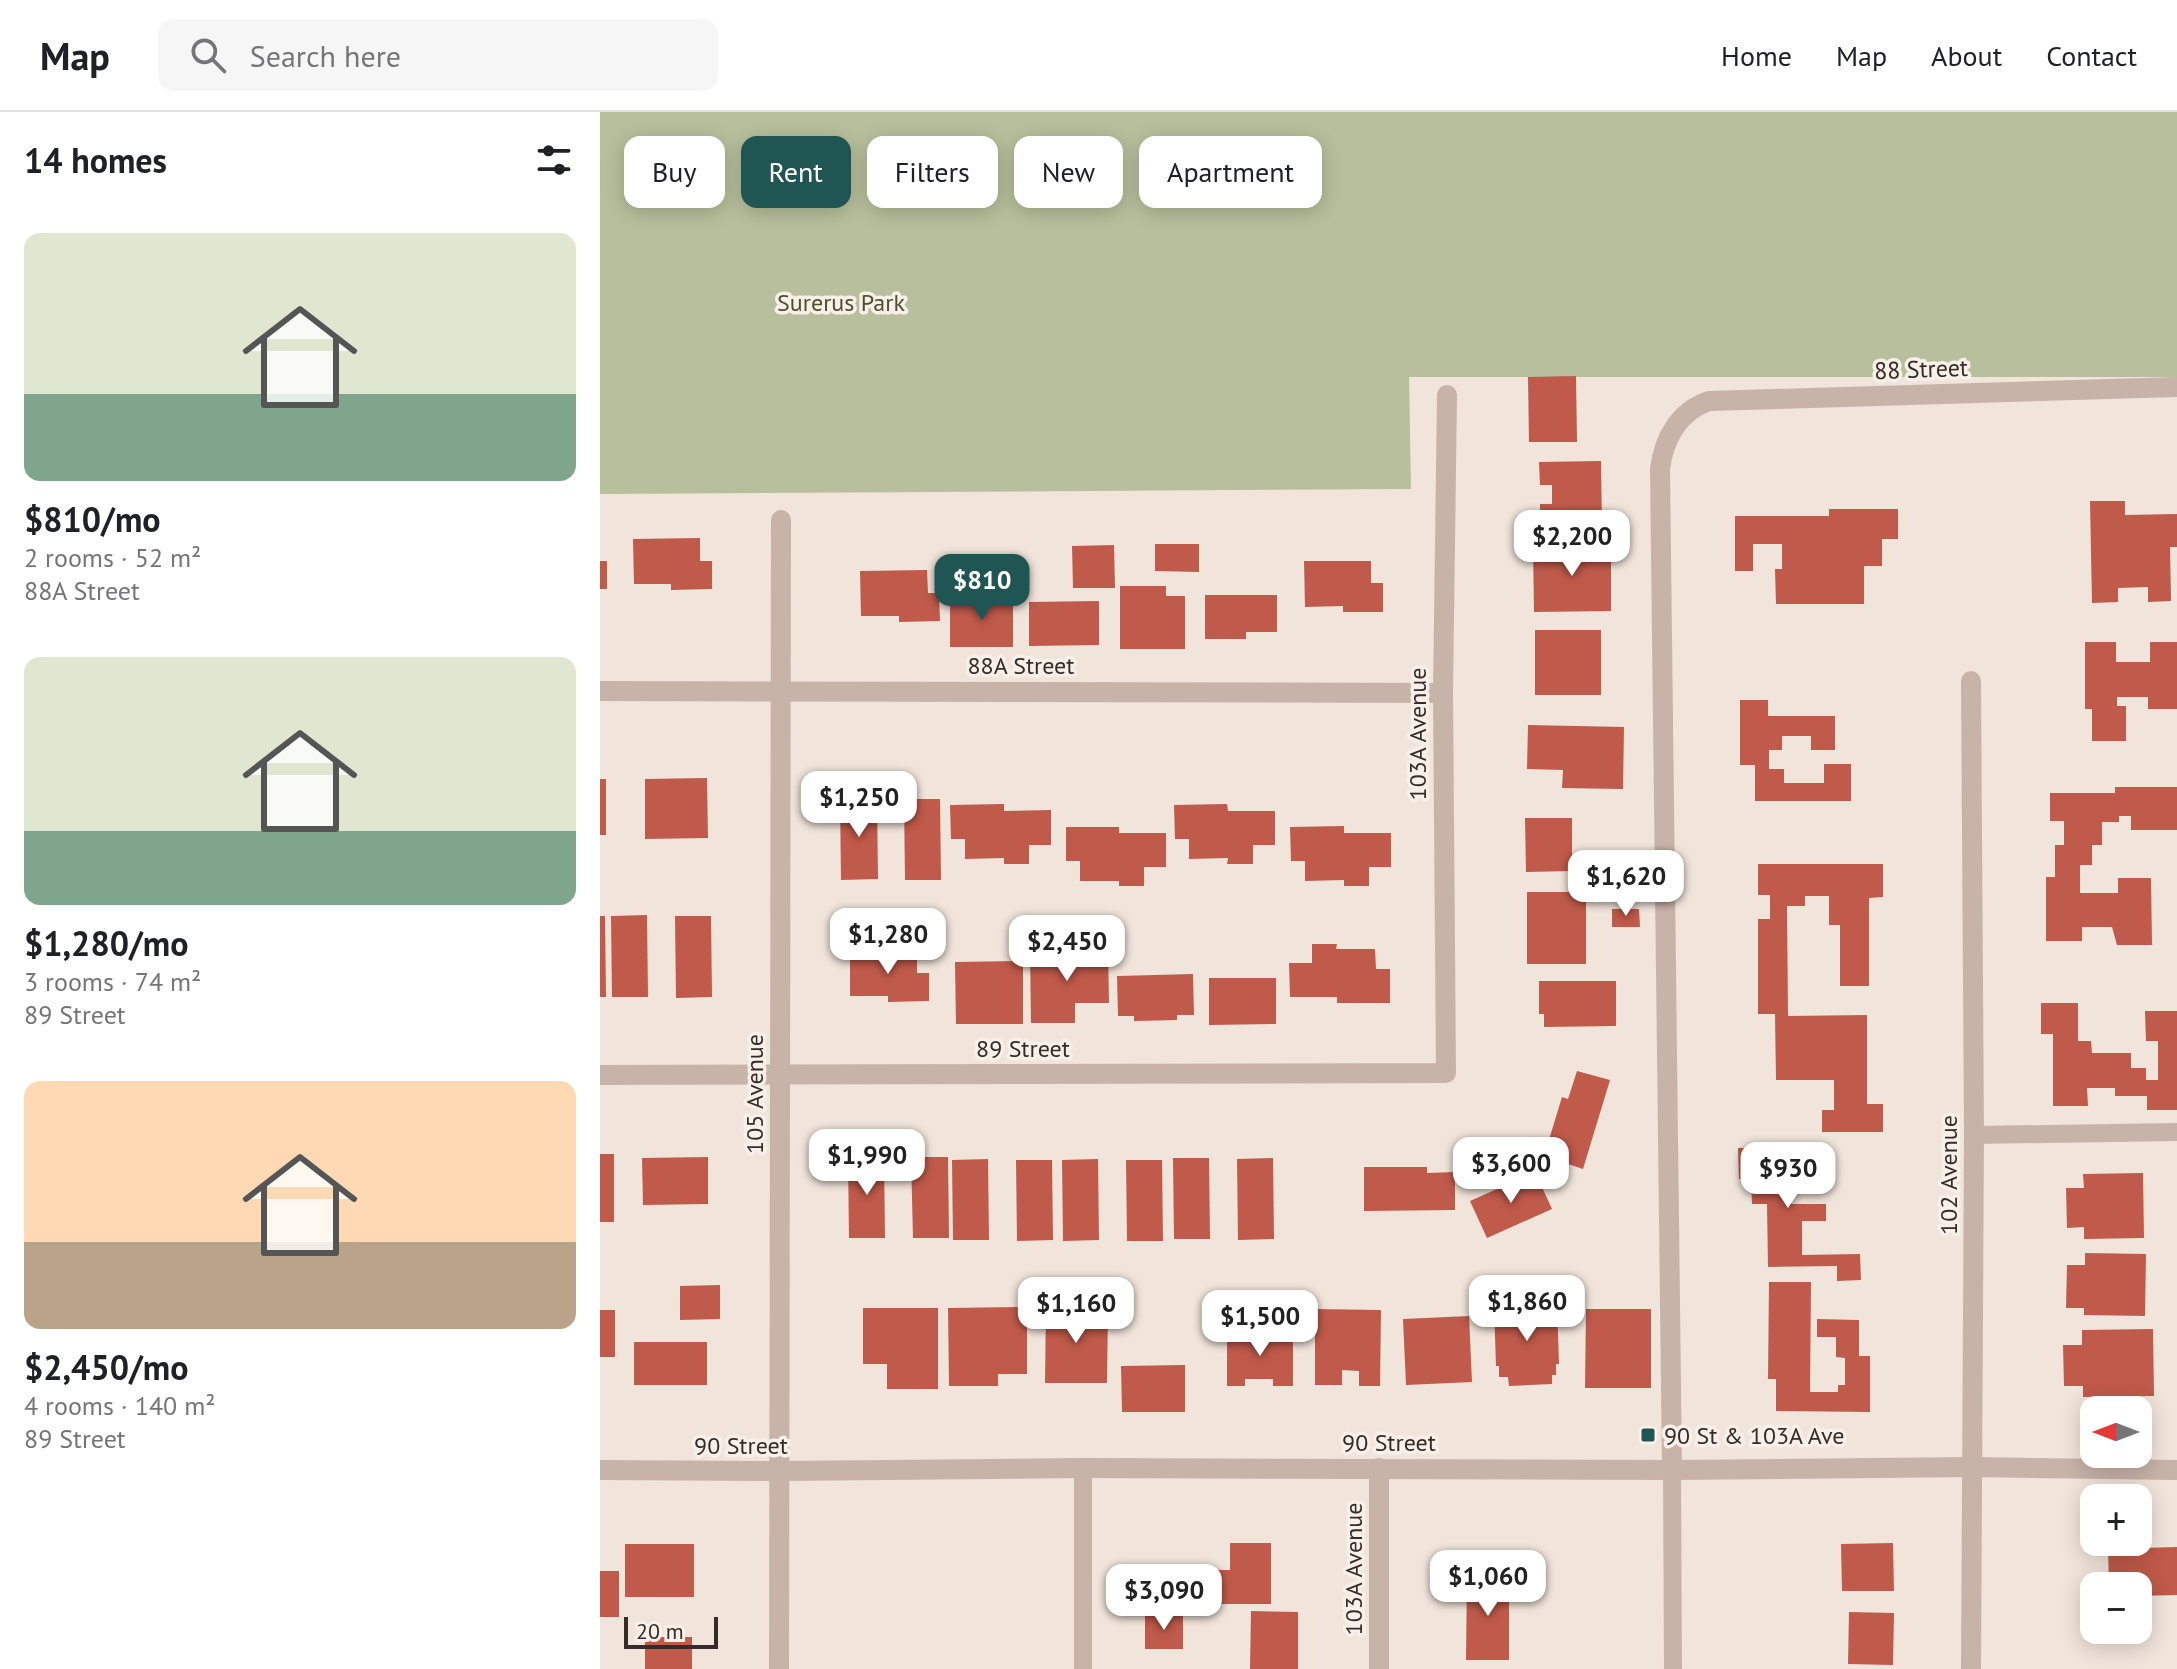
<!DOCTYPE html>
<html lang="en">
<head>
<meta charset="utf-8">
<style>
	:root { --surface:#fff; --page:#f6f6f6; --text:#202124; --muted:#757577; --line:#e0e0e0; --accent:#1f5552 }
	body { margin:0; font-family:"PT Sans",sans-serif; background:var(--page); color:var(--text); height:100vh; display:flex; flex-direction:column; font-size:30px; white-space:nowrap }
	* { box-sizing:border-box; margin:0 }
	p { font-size:26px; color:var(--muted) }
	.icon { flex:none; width:44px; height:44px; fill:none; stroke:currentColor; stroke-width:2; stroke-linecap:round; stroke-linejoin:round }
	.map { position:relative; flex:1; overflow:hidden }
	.side { display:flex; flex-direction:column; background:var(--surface); width:600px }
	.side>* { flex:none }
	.guide { position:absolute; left:24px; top:24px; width:760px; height:72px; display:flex; gap:16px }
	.needle { width:52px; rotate:270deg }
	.buttons { position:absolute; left:1480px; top:1284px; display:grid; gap:16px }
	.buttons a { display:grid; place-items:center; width:72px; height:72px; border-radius:16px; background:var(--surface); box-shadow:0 4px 20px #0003; font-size:40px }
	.scale { position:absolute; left:24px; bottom:20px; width:94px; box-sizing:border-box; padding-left:8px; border:4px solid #352b28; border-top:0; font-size:22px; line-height:28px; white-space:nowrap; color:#352b28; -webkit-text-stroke:6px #f8efe8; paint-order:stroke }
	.price { position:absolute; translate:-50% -68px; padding:0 18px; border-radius:16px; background:#fff; color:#222; font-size:26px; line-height:52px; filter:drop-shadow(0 2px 4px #0008) }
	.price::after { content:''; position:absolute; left:50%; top:48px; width:24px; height:18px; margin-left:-12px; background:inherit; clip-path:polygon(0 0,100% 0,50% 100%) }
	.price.active { background:var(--accent); color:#fff }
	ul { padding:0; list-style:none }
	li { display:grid; align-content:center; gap:16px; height:424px; padding:0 24px }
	li span { display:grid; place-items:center; height:248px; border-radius:16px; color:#555 }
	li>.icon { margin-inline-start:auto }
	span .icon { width:144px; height:144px; fill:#fffc; stroke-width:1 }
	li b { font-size:34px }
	h2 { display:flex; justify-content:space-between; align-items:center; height:96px; padding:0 24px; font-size:34px }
	.pill { padding:0 28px; border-radius:16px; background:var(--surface); box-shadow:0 4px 20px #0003; font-size:28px; line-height:72px }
	.pill.active { background:var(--accent); color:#fff }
	header { display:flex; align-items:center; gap:48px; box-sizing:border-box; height:112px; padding:0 40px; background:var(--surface); border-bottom:2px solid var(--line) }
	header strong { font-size:38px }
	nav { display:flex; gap:44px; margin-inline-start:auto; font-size:28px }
	.search { width:560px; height:72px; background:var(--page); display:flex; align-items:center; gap:20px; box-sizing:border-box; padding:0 28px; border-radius:16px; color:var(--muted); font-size:30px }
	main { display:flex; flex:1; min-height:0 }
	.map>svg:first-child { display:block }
	.green { fill:#b7bf9c }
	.building { fill:#c05a4a }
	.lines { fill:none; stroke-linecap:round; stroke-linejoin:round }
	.lane { stroke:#c8b3a8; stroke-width:18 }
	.street { stroke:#c8b3a8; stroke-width:20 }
	.poi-dot { fill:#1f5552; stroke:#f8efe8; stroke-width:3 }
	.labels { text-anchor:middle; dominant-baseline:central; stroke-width:7; stroke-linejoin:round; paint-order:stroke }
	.park-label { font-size:24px; fill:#49522d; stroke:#f8efe8 }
	.street-label { font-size:24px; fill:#352b28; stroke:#f8efe8 }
	.poi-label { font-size:24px; fill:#352b28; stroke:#f8efe8; text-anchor:start }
</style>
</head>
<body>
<header>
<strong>Map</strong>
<div class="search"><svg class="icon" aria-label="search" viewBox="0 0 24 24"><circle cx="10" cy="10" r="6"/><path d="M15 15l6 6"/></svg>Search here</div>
<nav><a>Home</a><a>Map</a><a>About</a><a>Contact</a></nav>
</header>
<main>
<section class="side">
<h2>14 homes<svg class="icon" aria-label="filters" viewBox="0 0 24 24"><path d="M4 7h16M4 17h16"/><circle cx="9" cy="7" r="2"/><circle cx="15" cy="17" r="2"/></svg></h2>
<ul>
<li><span style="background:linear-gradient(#dfe7d0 65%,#7fa58c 0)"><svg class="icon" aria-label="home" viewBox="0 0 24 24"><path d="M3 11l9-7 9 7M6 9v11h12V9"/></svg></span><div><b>$810/mo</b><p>2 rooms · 52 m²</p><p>88A Street</p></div></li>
<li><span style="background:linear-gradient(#dfe7d0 70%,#7fa58c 0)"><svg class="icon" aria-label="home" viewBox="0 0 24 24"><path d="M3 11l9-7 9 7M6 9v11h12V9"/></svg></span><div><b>$1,280/mo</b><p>3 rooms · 74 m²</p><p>89 Street</p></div></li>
<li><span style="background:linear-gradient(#ffd9b3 65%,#b9a48a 0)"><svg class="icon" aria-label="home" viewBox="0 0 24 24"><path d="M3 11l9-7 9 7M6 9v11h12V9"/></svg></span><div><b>$2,450/mo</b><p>4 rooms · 140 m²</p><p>89 Street</p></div></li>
</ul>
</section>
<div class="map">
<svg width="1577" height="1557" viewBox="0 0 1577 1557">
	<rect width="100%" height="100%" fill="#f1e4db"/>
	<path class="green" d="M0,0H1577V265H809L811,377L0,382Z"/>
	<g class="building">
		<path d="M976,264L977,330H929L928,265Z"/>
		<path d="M1001,349L1002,415L940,416V392H952V373H940L939,350Z"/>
		<path d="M1490,389H1525V403L1577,402V435H1570L1571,489L1548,490V475L1518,476V490L1492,491Z"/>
		<path d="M1229,397H1298V427H1282V454H1264V492H1176L1175,457H1182V432H1153V459H1135V404H1229Z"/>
		<path d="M100,426V449H112V477L71,478V472H34L33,427Z"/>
		<path d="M555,432H599V460L555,459Z"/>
		<path d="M514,433L515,476H473L472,434Z"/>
		<path d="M933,433H1011V499L934,500Z"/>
		<rect x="0" y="449" width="7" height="28"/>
		<path d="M704,449H771V471H783V500H743V494L705,495Z"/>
		<path d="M327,458L328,481H339L340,509L299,510V504H261L260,459Z"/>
		<path d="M520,474H566V484H585V537H520Z"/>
		<path d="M605,483H677V520H646V527H605Z"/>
		<rect x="350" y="485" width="63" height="50"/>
		<path d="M499,489V533L429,534V490Z"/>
		<rect x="935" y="518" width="66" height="65"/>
		<path d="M1485,530H1516V550H1550V530H1577V597H1548V585H1517V594H1526V629H1492V597H1485Z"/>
		<path d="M1140,588H1168V604H1235V638H1211V624H1182V638H1169V657H1184V671H1224V652H1251V689H1155V653H1140Z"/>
		<path d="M928,613L1024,615L1023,677L962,676L963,658L927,657Z"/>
		<path d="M107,666L108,726L45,727V667Z"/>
		<rect x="0" y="667" width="6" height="56"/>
		<path d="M1515,675H1577V718H1531V704H1519V710H1502V733H1492V753H1480V781H1518V766H1551L1552,833H1517L1512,815H1482V829H1446V765H1455V733H1464V709H1450V681H1515Z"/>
		<path d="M277,686L278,767L241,768L240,687Z"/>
		<path d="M304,687H340L341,768H305Z"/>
		<path d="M404,692V699L451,698V733H429V752H404V746L365,747V727H351L350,693Z"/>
		<path d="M627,692L628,699H675V733H653V752H627L628,746L589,747V727H575L574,693Z"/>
		<path d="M925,706H972V759L926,760Z"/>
		<path d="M744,714V721H791V755H769V774H744V768L705,769V749H691L690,715Z"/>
		<path d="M466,715H519V721H566V755H544V774H519V769H480V749H466Z"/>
		<path d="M1158,752H1283V785L1269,786V874H1240V813H1229V784H1205V794H1187L1188,904L1267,903V992H1283V1020H1222V998H1234V968H1176L1175,902H1158V807H1170V783H1158Z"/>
		<rect x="927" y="780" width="59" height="72"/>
		<path d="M1012,797H1039L1040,815H1012Z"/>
		<path d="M47,803L48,885H12L11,804Z"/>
		<path d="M0,804H5L6,885H0Z"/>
		<path d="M75,804H111L112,885L76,886Z"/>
		<path d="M712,832H737L736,837H775L776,857H790V891H737V885H690L689,851H712Z"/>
		<path d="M508,837L509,891H475V911H431L430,838Z"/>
		<path d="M317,838V861H329V889L288,890V884H250V839Z"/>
		<path d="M423,849V912H356L355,850Z"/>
		<path d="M593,862L594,903H577V908L534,909V904H518L517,864Z"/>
		<path d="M609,866H676V912L609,913Z"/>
		<path d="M939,869H1016V914L944,915V902H939Z"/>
		<path d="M1441,891H1478V929H1491L1492,941H1531V956H1546V968H1558V929H1546L1545,899H1577V998H1547V984H1515V976H1487L1488,994H1453V922H1441Z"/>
		<path d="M977,959L1010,968L983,1057L944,1044L962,985L968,987Z"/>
		<path d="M1203,1035V1065H1189V1092H1226V1109H1202V1143L1260,1142L1261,1168L1237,1169V1154L1168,1155L1167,1092H1152L1151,1067H1139L1138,1036Z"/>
		<rect x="0" y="1042" width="14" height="68"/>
		<path d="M284,1044L285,1126H249L248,1045Z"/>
		<path d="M108,1045V1092L43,1093L42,1046Z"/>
		<path d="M311,1045H348L349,1126H313Z"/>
		<path d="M573,1046H609L610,1127H574Z"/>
		<path d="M673,1046L674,1127L638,1128L637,1047Z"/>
		<path d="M388,1047L389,1128H353L352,1048Z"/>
		<path d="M498,1047L499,1128L463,1129L462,1048Z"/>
		<path d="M416,1048H452L453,1128L417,1129Z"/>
		<path d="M526,1048H562L563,1129H527Z"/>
		<path d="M764,1055H827V1061L855,1060V1098L764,1099Z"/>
		<path d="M935,1060L952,1097L887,1126L870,1089Z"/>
		<path d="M1543,1061L1544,1126L1484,1127V1115L1467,1116L1466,1076H1484L1483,1062Z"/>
		<path d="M1485,1141L1546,1142L1545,1204L1484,1203V1196H1466L1467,1153H1485Z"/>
		<path d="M1169,1170H1211L1210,1280H1238V1273H1245V1246L1236,1245V1225H1217V1207L1259,1208V1244H1270V1300L1176,1299V1267H1168Z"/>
		<path d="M120,1173V1207L80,1208V1174Z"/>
		<path d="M957,1191L959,1252H956V1263H952V1272L909,1274L908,1265H899V1254H896L894,1194Z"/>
		<path d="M427,1195V1262H398V1274H349L348,1196Z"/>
		<path d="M446,1195L508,1196L507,1271H445Z"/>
		<path d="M263,1196H338V1277H287V1252H263Z"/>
		<path d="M715,1197L781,1198L780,1274H759V1259L742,1258V1273H715Z"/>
		<path d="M986,1197H1051V1276H985Z"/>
		<rect x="0" y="1198" width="15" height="47"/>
		<path d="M869,1204L872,1270L806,1273L803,1207Z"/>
		<path d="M1553,1217L1554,1284L1483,1285V1274H1464L1463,1233H1482V1218Z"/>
		<path d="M627,1220H693V1274H673V1267H645V1274H627Z"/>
		<rect x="34" y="1230" width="73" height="43"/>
		<path d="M585,1253V1300H522L521,1254Z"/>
		<path d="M630,1431H671V1492H609L608,1458H630Z"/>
		<path d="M1293,1431L1294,1479H1242L1241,1432Z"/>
		<rect x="25" y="1432" width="69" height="53"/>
		<path d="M1577,1435V1483L1538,1484V1474H1509L1508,1437Z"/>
		<rect x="0" y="1459" width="19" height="46"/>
		<path d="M867,1463H909V1548H866Z"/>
		<path d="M651,1499L698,1500V1557H650Z"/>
		<path d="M1249,1500L1294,1501L1293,1553L1248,1552Z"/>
		<rect x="545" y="1503" width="38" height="34"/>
		<rect x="45" y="1525" width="47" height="32"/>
	</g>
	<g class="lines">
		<g class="lane">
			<path d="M1374,1023L1577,1020"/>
			<path d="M1072,1358L1073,1557"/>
			<path d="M483,1557V1356"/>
		</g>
		<g class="street">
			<path d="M1371,569L1374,1023L1371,1557"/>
			<path d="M0,579L843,581"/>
			<path d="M0,963L846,961L843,581L847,283"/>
			<path d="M779,1356V1557"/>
			<path d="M0,1358L180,1359L483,1356L1072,1358L1372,1355L1577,1358"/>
			<path d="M1072,1358L1060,357C1064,326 1079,299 1109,289L1577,275"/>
			<path d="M179,1557L181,408"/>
		</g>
	</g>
	<rect class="poi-dot" x="1040" y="1315" width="16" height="16" rx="4"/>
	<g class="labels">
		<g class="park-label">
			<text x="241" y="190">Surerus Park</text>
		</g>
		<g class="street-label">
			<text transform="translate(1321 257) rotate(-2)">88 Street</text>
			<text x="421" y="553">88A Street</text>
			<text transform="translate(817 622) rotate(-90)">103A Avenue</text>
			<text x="423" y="936">89 Street</text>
			<text transform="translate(154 982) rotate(-90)">105 Avenue</text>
			<text transform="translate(1348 1063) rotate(-90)">102 Avenue</text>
			<text x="789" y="1330">90 Street</text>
			<text x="141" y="1333">90 Street</text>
			<text transform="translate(753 1457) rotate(-90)">103A Avenue</text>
		</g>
		<g class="poi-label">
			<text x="1064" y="1323">90 St &amp; 103A Ave</text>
		</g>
	</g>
</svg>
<div class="buttons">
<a><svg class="needle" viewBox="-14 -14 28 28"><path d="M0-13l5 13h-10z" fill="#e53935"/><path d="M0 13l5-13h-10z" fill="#757577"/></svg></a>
<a>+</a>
<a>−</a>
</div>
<div class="scale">20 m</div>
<b class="price" style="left:972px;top:466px">$2,200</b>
<b class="price active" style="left:382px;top:510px">$810</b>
<b class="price" style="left:259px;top:727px">$1,250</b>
<b class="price" style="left:1026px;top:806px">$1,620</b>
<b class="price" style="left:288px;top:864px">$1,280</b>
<b class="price" style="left:467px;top:871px">$2,450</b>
<b class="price" style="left:267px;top:1085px">$1,990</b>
<b class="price" style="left:911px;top:1093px">$3,600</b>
<b class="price" style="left:1188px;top:1098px">$930</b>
<b class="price" style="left:927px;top:1231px">$1,860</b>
<b class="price" style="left:476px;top:1233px">$1,160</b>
<b class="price" style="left:660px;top:1246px">$1,500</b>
<b class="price" style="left:888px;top:1506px">$1,060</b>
<b class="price" style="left:564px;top:1520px">$3,090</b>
<div class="guide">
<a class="pill">Buy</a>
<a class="pill active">Rent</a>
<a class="pill">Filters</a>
<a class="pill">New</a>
<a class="pill">Apartment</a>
</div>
</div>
</main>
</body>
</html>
